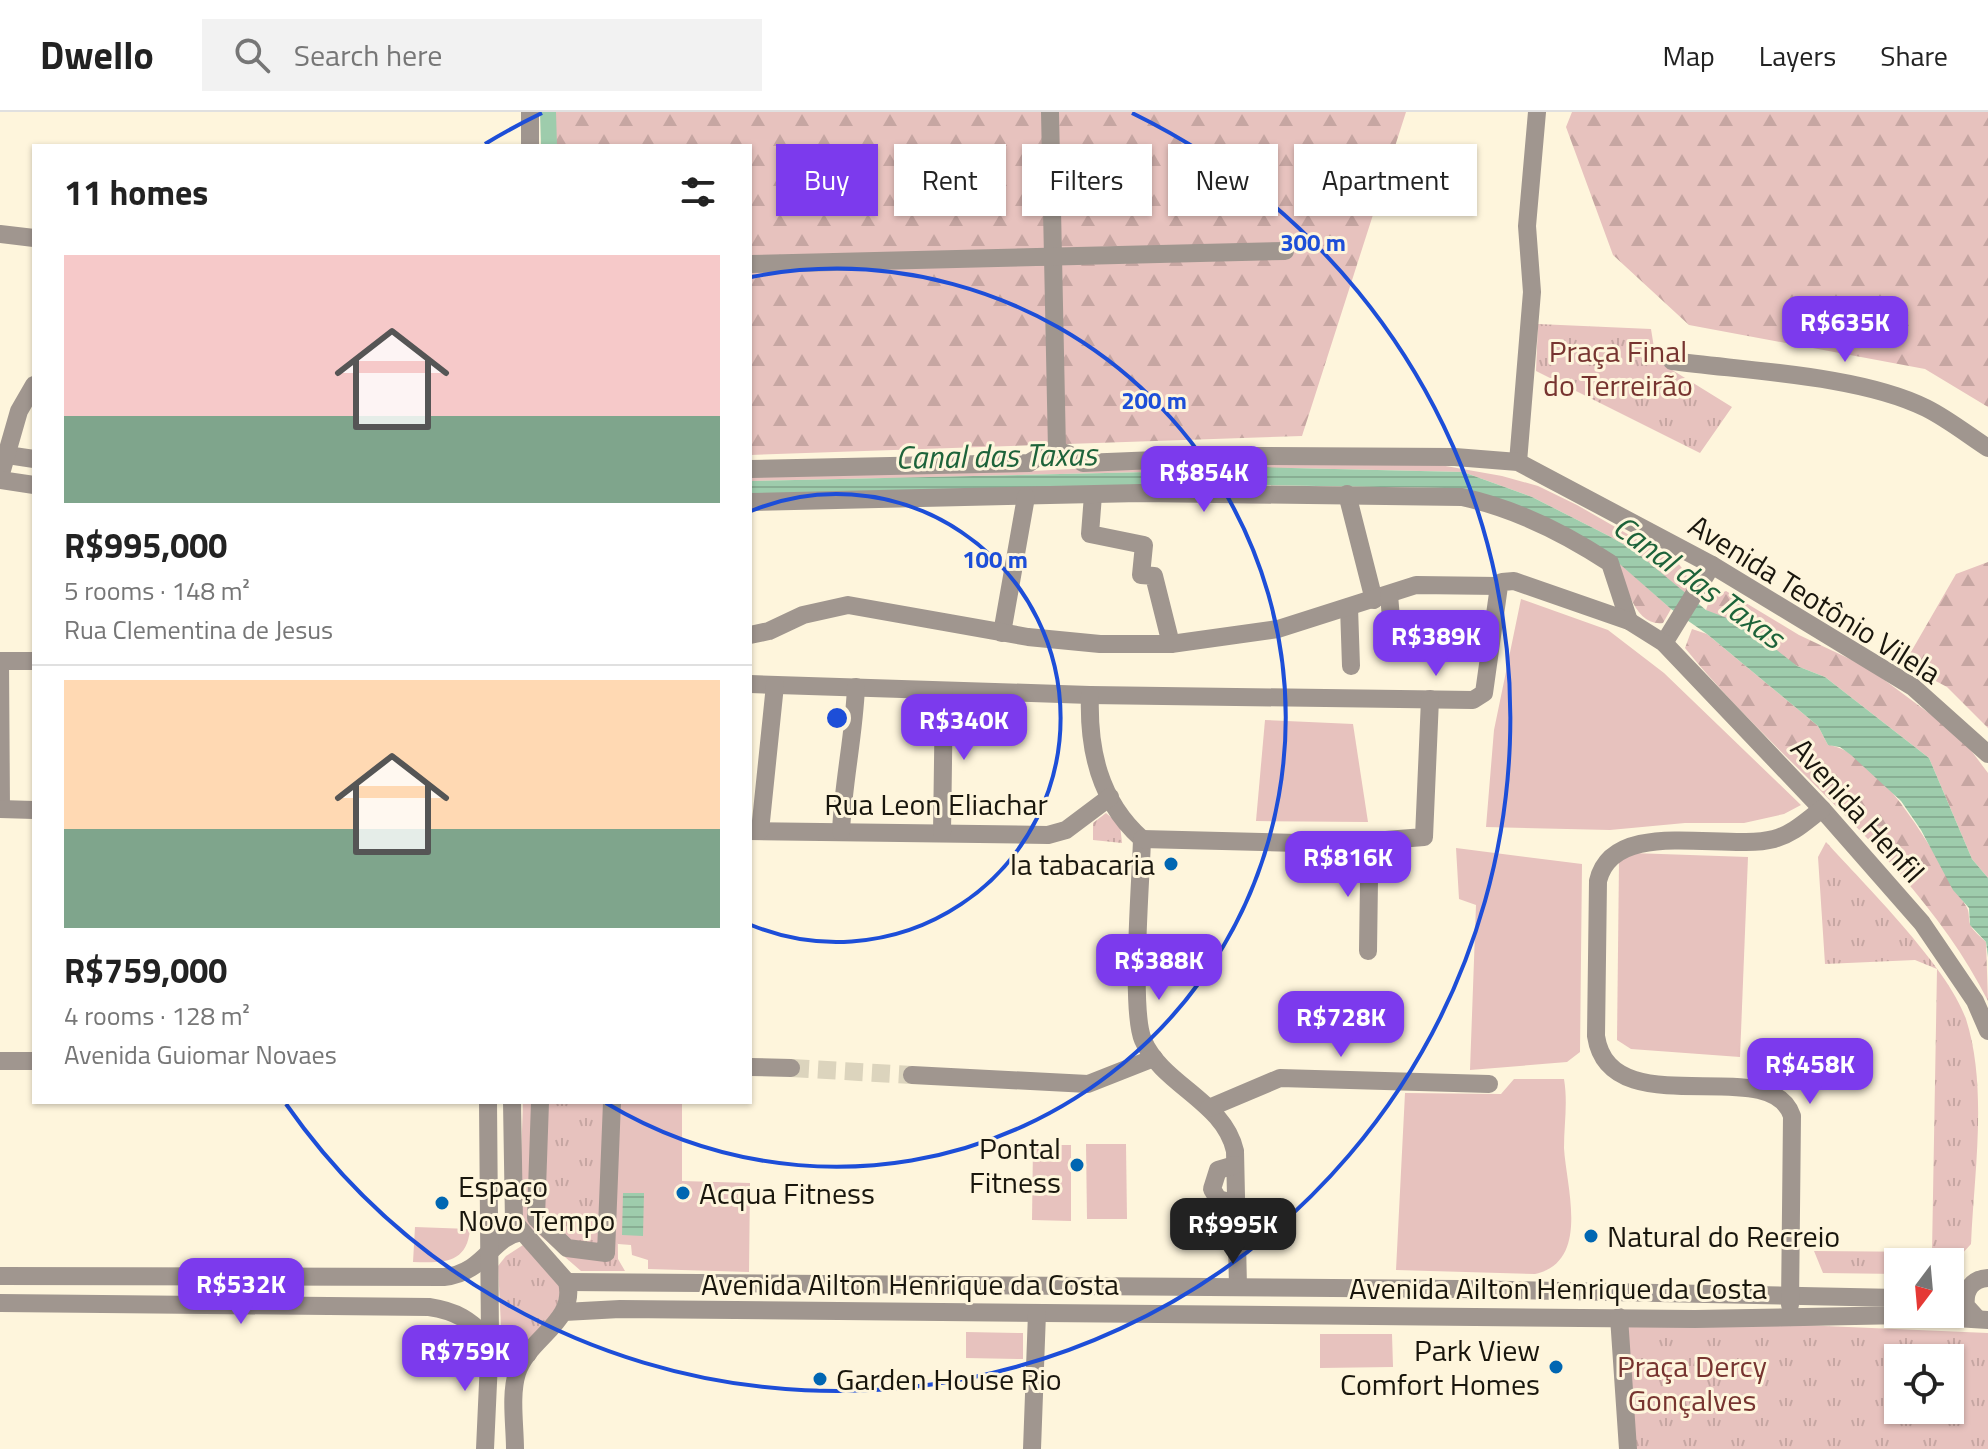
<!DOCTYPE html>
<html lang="en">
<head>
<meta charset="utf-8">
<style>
	:root { --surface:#fff; --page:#f2f2f2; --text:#222; --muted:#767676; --line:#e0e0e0; --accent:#7c3aed }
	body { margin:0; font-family:"Titillium Web",sans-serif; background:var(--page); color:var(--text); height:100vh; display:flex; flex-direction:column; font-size:30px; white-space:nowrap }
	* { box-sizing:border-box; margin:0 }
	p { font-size:26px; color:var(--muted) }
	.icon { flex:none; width:44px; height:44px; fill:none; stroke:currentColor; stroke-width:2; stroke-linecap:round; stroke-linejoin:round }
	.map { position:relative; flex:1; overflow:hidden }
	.drawer { position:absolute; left:32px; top:32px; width:720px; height:960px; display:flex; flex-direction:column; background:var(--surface); border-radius:0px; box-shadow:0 2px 6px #0004 }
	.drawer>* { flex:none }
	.banner { position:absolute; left:776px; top:32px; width:760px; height:72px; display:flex; gap:16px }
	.needle { width:52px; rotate:196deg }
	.tools { position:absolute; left:1884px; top:1136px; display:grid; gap:16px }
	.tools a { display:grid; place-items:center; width:80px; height:80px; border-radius:0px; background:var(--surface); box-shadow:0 2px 6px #0004; font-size:40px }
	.price { position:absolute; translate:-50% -68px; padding:0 18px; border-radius:16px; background:var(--accent); color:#fff; font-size:26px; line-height:52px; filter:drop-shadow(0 2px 4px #0008) }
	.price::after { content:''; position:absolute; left:50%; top:48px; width:24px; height:18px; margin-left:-12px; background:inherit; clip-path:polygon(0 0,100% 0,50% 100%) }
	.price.current { background:#222; color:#fff }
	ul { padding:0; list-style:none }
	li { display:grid; align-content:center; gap:16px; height:424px; padding:0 32px }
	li+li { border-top:2px solid var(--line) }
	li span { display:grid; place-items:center; height:248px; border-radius:0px; color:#555 }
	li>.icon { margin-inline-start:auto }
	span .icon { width:144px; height:144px; fill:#fffc; stroke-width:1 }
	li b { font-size:34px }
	h2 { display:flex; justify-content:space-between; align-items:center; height:96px; padding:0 32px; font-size:34px }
	.chip { padding:0 28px; border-radius:0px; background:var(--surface); box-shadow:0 2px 6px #0004; font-size:28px; line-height:72px }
	.chip.current { background:var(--accent); color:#fff }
	header { display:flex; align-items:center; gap:48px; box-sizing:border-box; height:112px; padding:0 40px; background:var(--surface); border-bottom:2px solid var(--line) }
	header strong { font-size:38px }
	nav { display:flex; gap:44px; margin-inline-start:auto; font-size:28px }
	.search { width:560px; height:72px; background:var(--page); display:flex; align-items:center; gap:20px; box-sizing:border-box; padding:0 28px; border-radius:0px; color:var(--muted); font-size:30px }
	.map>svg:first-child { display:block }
	.grass { fill:#e7c2be }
	.forest { fill:url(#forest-firs) }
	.park { fill:url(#park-tufts); fill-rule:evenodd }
	.water { fill:url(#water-rules) }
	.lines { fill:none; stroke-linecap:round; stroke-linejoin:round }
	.canal { stroke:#9eccac; stroke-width:16 }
	.minor-tunnel { stroke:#dcd4bd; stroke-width:18; stroke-dasharray:18 9; stroke-linecap:butt }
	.minor { stroke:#a0968f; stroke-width:18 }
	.ring { fill:none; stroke:#1d4ed8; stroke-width:4 }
	.poi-dot { fill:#0066b2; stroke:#fef5dc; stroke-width:3 }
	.labels { text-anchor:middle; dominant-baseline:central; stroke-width:6; stroke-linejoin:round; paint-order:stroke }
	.park-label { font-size:30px; fill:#773430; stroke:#fef5dc }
	.street-label { font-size:30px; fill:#19160d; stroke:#fef5dc }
	.poi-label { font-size:30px; fill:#19160d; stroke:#fef5dc; text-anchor:start }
	.water-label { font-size:32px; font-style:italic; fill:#1d633a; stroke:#fef5dc }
	.centre { fill:#1d4ed8; stroke:#fef5dc; stroke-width:4 }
	.ring-label { font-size:24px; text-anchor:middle; font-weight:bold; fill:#1d4ed8; stroke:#fef5dc; stroke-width:6; stroke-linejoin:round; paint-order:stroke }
</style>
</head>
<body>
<header>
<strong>Dwello</strong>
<div class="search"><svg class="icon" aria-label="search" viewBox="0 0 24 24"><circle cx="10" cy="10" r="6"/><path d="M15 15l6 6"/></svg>Search here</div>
<nav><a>Map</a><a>Layers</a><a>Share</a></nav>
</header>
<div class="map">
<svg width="1988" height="1337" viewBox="0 0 1988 1337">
	<defs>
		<pattern id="forest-firs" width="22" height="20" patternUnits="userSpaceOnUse" patternTransform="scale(2)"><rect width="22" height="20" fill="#e7c2be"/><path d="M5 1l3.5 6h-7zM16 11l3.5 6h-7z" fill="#c6a6a2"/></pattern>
		<pattern id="park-tufts" width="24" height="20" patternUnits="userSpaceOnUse" patternTransform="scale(2)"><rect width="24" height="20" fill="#e7c2be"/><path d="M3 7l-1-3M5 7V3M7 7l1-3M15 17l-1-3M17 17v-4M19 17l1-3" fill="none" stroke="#c6a6a2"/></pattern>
		<pattern id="water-rules" width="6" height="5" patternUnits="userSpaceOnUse" patternTransform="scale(2)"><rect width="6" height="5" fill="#9eccac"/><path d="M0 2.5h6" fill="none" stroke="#88ae93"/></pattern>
	</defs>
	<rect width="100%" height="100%" fill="#fef5dc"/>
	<g class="grass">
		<path d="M1216,350L1440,353L1502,364L1538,374L1577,393L1678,451C1686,461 1693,471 1687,484L1635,439L1609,424L1532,385L1463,360L1251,355L1240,358L750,369V362L1032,359Z"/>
		<path d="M1521,487L1608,518L1664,561L1801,693L1784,702L1744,711H1685L1610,718L1486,715L1494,618Z"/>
		<path d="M1265,608L1353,612L1368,710L1256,709Z"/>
		<path d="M1456,736L1582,752L1580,940L1567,950L1470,958L1476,793L1459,787Z"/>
		<path d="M1632,741L1748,745L1740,945L1631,937L1617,928L1619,749Z"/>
		<path d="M1514,967H1564C1568,991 1564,1012 1564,1036C1566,1074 1591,1150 1535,1162L1396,1158L1405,981L1501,982Z"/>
		<path d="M620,990H682V1069L750,1071L749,1160L648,1157V1148L632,1143L631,1133L618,1132L614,1127Z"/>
		<path d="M1086,1032H1126L1127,1107H1087Z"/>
		<path d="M1033,1033H1071V1109L1032,1108Z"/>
		<path d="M415,1115L470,1117C467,1152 443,1151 413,1150Z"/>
		<path d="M966,1220L1023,1221V1247L966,1246Z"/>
		<path d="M1320,1222H1392L1393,1255L1320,1256Z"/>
	</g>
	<g class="forest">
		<path d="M555,0H1406L1302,324L750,343V34H555Z"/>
		<path d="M1572,0H1988V295L1925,257L1689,213L1613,143L1566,15Z"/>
		<path d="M1615,447L1671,497L1663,511C1633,515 1625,467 1615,447Z"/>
		<path d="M1988,450V616L1947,575L1904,552L1956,462Z"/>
		<path d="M1726,479L1799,523L1867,555L1961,625L1988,661V766L1972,747L1929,646L1825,565L1797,554L1706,498L1710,486Z"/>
		<path d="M1692,517L1707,522L1818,614L1828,633C1882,640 1939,751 1966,794C1970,800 1968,805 1970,812C1972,818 1981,825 1986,830L1988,889C1920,752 1780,653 1685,536Z"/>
	</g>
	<g class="park">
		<path d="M1538,212L1651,217L1656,248L1732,295L1700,341L1536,259Z"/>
		<path d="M1106,701L1120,713L1122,731L1093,728V711Z"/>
		<path d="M1826,730C1865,773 1948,855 1966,907C1988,976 1974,1061 1971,1132L1950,1155V1150H1898V1162L1823,1161L1814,1139L1932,1140L1937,857L1915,848L1825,852L1818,745Z"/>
		<path d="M523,990H616L618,1147L625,1159H581L519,1105Z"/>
		<path d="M523,1133L561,1166C561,1201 544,1221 515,1240L503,1226L501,1214L498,1154L506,1144Z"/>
		<path d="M1619,1205L1988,1221V1337H1633ZM1898,1246H1950V1298H1898Z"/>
	</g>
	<g class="water">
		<path d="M1251,355L1463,360L1532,385L1609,424L1635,439L1706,498L1745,513L1797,554L1825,565L1929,646L1972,747L1988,766V845L1986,830L1970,813L1969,796L1953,778L1921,718L1901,689L1851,643L1840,635L1828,633L1818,614L1707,522L1671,497L1606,440L1444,376L1187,372L750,383V369L1240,358Z"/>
		<path d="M623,1081H644L643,1124L622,1123Z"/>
	</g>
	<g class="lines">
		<path class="canal" d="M548,0L549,34"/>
		<path class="minor-tunnel" d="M791,956L912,963"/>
		<g class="minor">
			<path d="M530,0V34"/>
			<path d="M1050,0L1057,338"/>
			<path d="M0,122L34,126"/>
			<path d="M750,152L1285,139"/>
			<path d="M1672,249C1746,259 1860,263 1926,296C1948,307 1968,323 1988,336"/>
			<path d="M0,342L34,347"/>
			<path d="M1518,350L1532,180L1527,114L1537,0"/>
			<path d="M750,357L1029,351C1051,336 1061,335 1083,351L1254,344L1455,345L1518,350L1712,453L1913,575L1988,642"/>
			<path d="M0,365L19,299L34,273"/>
			<path d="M0,368L34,373"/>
			<path d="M1347,382L1374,488"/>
			<path d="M1093,383L1090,422L1144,433L1141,463L1154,464L1171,532"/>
			<path d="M750,390L1140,381L1462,385C1513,396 1566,422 1610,451L1629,509"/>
			<path d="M1349,495L1351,554"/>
			<path d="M1002,521L1026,385"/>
			<path d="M750,523L769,519L803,503L848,493L1028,525L1100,532H1171L1278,517L1416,473L1499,474"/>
			<path d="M1664,531L1712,453"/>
			<path d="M1386,532L1391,506L1389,483"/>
			<path d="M0,549L1,697"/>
			<path d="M0,549H34"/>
			<path d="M750,572L1090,583L1473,588L1484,581L1499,474L1502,470L1514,469L1629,509L1664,531L1822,697L1922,811L1975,889L1988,919"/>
			<path d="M1090,583C1088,637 1099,689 1142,727C1141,767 1130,898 1143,928C1162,973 1224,989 1235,1039L1238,1175"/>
			<path d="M0,697L34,698"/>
			<path d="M750,719L1048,723L1066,718L1110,685"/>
			<path d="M760,719L775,573"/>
			<path d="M841,720C843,671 854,624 856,575"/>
			<path d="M942,721L944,579"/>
			<path d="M1142,727L1335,732L1424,725L1430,587"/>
			<path d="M1358,731L1369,768L1368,839"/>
			<path d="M0,949H34"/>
			<path d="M750,955L791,956"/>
			<path d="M912,963L1088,972L1154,946"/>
			<path d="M512,990L514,1110L567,1170C577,1210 528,1226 517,1261C510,1283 515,1314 515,1337"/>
			<path d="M540,990L536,1106L567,1136L606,1141L612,990"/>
			<path d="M1209,996L1280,966L1489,972"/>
			<path d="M1235,1053L1218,1058L1212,1077L1218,1087L1236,1092"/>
			<path d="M0,1164L444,1165C485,1161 491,1125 521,1120"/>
			<path d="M567,1170L1459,1177L1898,1186"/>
			<path d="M0,1191L429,1195C471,1201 477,1220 508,1242H528"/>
			<path d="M1790,1193L1792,1004C1771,939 1610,1016 1596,924L1598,769C1613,704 1725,740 1774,727C1793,722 1806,709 1822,697"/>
			<path d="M564,1200L620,1197L1695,1207L1906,1203L1988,1208"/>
			<path d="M1619,1205L1628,1337"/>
			<path d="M1976,1205L1966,1194C1964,1178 1972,1167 1988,1166"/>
			<path d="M485,1337L490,1227L488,990"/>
			<path d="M1032,1337L1037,1201"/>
		</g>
	</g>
	<g class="ring">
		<path d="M751 399A224 224 0 1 1 751 813"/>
		<path d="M751 165A449 449 0 1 1 606 991"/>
		<path d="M485 32A673 673 0 0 1 542 1M1132 1A673 673 0 1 1 286 992"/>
	</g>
	<g class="poi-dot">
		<circle cx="1171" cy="752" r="8"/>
		<circle cx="1077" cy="1053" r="8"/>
		<circle cx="683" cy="1081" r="8"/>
		<circle cx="442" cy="1091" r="8"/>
		<circle cx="1591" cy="1124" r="8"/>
		<circle cx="1556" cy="1255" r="8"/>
		<circle cx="820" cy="1267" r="8"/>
	</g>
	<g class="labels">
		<g class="park-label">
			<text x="1618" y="239">Praça Final<tspan x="1618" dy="34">do Terreirão</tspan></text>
			<text x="1692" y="1254">Praça Dercy<tspan x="1692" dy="34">Gonçalves</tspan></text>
		</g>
		<g class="street-label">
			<text transform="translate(1815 487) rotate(32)">Avenida Teotônio Vilela</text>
			<text x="936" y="692">Rua Leon Eliachar</text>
			<text transform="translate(1858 698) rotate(48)">Avenida Henfil</text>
			<text x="910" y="1172">Avenida Ailton Henrique da Costa</text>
			<text x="1558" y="1176">Avenida Ailton Henrique da Costa</text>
		</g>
		<g class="poi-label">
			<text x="1155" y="752" text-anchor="end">la tabacaria</text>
			<text x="1061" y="1036" text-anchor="end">Pontal<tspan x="1061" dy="34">Fitness</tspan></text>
			<text x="458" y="1074">Espaço<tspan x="458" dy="34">Novo Tempo</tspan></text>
			<text x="699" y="1081">Acqua Fitness</text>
			<text x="1607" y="1124">Natural do Recreio</text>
			<text x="1540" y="1238" text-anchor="end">Park View<tspan x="1540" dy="34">Comfort Homes</tspan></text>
			<text x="836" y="1267">Garden House Rio</text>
		</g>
		<g class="water-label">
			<text transform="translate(996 343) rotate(-1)">Canal das Taxas</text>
			<text transform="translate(1699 469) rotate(36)">Canal das Taxas</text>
		</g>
	</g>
	<circle cx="837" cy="606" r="12" class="centre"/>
	<g class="ring-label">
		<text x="1313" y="139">300 m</text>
		<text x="1154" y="297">200 m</text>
		<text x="995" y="456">100 m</text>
	</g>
</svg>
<div class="tools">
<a><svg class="needle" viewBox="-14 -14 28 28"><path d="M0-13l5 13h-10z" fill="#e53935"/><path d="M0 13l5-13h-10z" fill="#767676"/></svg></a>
<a><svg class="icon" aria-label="locate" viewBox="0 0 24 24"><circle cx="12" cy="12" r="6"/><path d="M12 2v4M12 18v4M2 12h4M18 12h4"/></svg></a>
</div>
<b class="price" style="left:1845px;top:252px">R$635K</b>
<b class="price" style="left:1204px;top:402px">R$854K</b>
<b class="price" style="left:1436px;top:566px">R$389K</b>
<b class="price" style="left:964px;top:650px">R$340K</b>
<b class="price" style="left:1348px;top:787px">R$816K</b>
<b class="price" style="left:1159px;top:890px">R$388K</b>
<b class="price" style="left:1341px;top:947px">R$728K</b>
<b class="price" style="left:1810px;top:994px">R$458K</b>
<b class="price current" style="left:1233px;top:1154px">R$995K</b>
<b class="price" style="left:241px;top:1214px">R$532K</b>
<b class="price" style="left:465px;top:1281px">R$759K</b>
<div class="banner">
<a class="chip current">Buy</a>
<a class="chip">Rent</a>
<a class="chip">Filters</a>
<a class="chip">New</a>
<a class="chip">Apartment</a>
</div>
<section class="drawer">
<h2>11 homes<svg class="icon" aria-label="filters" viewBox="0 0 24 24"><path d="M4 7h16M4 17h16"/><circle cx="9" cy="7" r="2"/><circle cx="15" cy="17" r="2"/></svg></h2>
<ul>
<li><span style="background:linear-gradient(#f6c9c9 65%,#7fa58c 0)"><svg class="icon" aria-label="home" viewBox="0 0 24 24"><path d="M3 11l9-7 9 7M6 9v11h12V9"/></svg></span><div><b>R$995,000</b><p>5 rooms · 148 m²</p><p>Rua Clementina de Jesus</p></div></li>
<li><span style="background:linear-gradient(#ffd9b3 60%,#7fa58c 0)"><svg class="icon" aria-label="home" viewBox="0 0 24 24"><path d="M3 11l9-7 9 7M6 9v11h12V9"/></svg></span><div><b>R$759,000</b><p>4 rooms · 128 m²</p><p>Avenida Guiomar Novaes</p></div></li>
</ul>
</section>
</div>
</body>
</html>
